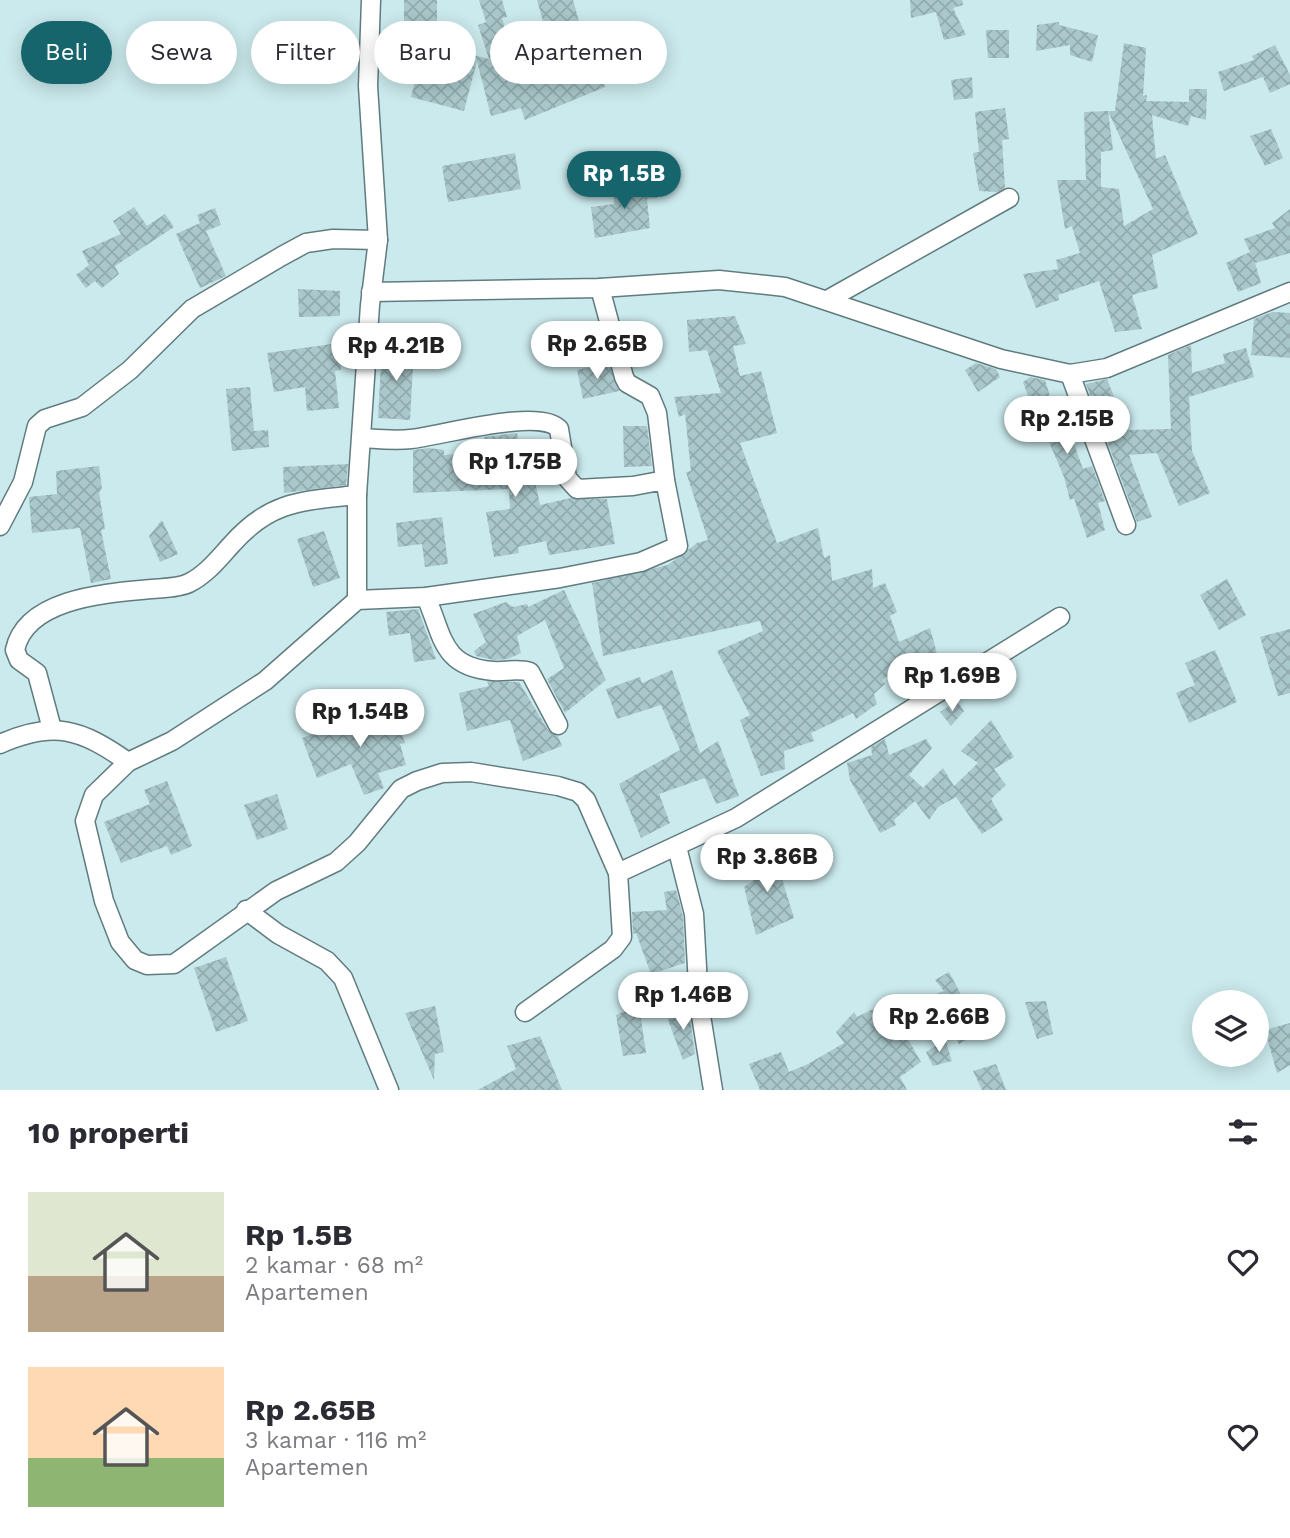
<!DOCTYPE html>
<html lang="id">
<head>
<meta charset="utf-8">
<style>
	:root { --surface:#fff; --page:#f7f7f7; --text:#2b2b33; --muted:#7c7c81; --accent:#16646c }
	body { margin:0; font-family:"Work Sans",sans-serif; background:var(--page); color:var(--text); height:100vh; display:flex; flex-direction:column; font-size:26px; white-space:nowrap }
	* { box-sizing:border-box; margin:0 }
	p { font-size:23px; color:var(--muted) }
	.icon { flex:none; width:38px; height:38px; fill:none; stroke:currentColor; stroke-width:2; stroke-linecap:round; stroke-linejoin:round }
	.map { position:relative; height:1090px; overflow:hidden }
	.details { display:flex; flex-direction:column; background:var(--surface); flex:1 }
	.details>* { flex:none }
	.hud { position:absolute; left:21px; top:21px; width:700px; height:63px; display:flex; gap:14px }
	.fabs { position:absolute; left:1192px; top:990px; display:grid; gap:14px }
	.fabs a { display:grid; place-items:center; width:77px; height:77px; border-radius:50%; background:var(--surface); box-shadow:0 4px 18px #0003; font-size:35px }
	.price { position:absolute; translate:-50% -60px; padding:0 16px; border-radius:24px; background:#fff; color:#222; font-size:23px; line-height:46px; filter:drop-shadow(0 2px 4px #0008) }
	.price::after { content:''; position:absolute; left:50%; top:42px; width:21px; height:16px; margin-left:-10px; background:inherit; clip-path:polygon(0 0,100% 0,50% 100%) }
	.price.on { background:var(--accent); color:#fff }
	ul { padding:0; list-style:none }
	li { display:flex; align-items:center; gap:21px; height:175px; padding:0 28px }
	li span { display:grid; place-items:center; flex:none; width:196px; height:140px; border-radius:0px; color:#555 }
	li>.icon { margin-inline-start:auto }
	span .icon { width:84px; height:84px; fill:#fffc; stroke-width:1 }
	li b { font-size:30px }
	h2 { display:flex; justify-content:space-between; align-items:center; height:84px; padding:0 28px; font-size:30px }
	.pill { padding:0 24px; border-radius:32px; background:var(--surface); box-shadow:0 4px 18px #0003; font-size:24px; line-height:63px }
	.pill.on { background:var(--accent); color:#fff }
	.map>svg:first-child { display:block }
	.building { fill:url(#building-cross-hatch) }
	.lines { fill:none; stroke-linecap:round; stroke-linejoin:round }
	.minor-casing { stroke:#617c7f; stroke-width:21 }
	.minor { stroke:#fff; stroke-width:18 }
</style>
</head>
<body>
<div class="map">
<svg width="1290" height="1090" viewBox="0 0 1290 1090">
	<defs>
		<pattern id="building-cross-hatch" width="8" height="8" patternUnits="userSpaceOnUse" patternTransform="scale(1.75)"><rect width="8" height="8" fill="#aac8cb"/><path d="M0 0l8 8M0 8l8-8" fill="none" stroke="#91abae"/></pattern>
	</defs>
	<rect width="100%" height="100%" fill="#cbeaed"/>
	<g class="building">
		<path d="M404,0H437V46L489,59L478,25L486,22L479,0H502L507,17L502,18L513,55L549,43L537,0H573L589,57L593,55L605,87L525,120L521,108L491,116L477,61L464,111L411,97L425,40H404Z"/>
		<path d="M910,0H962L963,5L953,8L966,35L944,40L936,12L911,18Z"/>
		<path d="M1059,22V25L1098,35L1092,62L1070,55V45L1036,51L1037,25Z"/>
		<path d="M986,30H1009V58H988Z"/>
		<path d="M1124,43L1146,48L1143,96L1147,95L1146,101L1189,102V89H1207L1206,120L1191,116L1188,126L1152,115L1156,159L1165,155L1198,234L1152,255L1158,288L1132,295L1142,329L1115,332L1099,281L1058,295L1059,300L1036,308L1023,274L1058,269L1056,260L1080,253L1072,226L1065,229L1057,180H1086L1084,112L1108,111L1113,150L1101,152V187L1119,189L1124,226L1153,209L1108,111H1115Z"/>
		<path d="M1275,45L1290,75V84L1270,93L1263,77L1224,91L1218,72L1254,60L1252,56Z"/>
		<path d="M972,77L973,98L954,100L951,80Z"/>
		<path d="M1005,108L1009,139L1002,140L1005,188L997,192L979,191L973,153L979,152L975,112Z"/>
		<path d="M1271,129L1283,158L1265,166L1250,136Z"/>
		<path d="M515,153L521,189L448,202L442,166Z"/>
		<path d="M629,183V187L655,184L657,198L647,199L650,228L595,238L591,207L614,204V184Z"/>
		<path d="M134,207L147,226L165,214L174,227L115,266L119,274L102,288L95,281L86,288L76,275L89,265L82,251L121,234L113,221Z"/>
		<path d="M215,208L221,225L206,231L226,276L200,288L176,234L200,223L197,215Z"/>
		<path d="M1290,209V253L1255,263L1261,283L1238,292L1226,263L1250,252L1244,239L1275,228L1272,223Z"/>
		<path d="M298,289L340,291V316L299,317Z"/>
		<path d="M1273,312L1290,313V358L1251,355L1254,319Z"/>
		<path d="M735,316L746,344L733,346L740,376L761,371L777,433L740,443L777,543L818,528L824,558L830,555L832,581L872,569L873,588L885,583L897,612L890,616L899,642L930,628L943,676L919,685L910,660L882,680L885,684L874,694L877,704L856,719L853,713L811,733L814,741L784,751L785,769L761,776L740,720L750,715L717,651L763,631L760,621L603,656L592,583L668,565L697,543L708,540L686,472L691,471L685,414L679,417L674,397L721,393L707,350L689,352L687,320Z"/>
		<path d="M339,343L341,370L335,371L339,408L307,411L305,387L274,392L267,353Z"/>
		<path d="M1191,345L1192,373L1225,363L1223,354L1246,348L1254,377L1189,397L1192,451L1210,493L1179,506L1157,453L1129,455L1152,517L1137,522L1086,384L1107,379L1127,430L1171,429L1168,355Z"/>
		<path d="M382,346L414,348L410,420L378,418Z"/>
		<path d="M609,363L619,391L583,399L577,370Z"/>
		<path d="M976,363L996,369L1000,377L978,392L965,370Z"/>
		<path d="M1030,377L1045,380L1051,400L1058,399L1083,469L1092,466L1105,501L1098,503L1105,530L1087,538L1074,498L1070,500L1064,477L1047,437L1043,438L1023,382Z"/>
		<path d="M250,387L254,431L268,430L269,447L232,451L226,389Z"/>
		<path d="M623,426H647L652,466L624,467Z"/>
		<path d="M517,433L526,486L535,481L540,505L571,498L607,499L615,544L549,555L546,541L518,547L519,553L494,557L486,512L510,509L509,489L413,493V450L429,448L444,450V455L487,451L484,437Z"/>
		<path d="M348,464L346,485L284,493L283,467Z"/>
		<path d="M99,466L102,489L99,492L105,529L101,530L111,579L91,583L80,528L32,533L29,497L57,494L56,471Z"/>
		<path d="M442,517L448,564L425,567L422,544L398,547L396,523Z"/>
		<path d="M162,520L178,554L160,562L149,536Z"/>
		<path d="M324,531L340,578L313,587L297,539Z"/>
		<path d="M1227,579L1246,615L1219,630L1200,595Z"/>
		<path d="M564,590L606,680L565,713L547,679L564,668L545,620L517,636L521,653L508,659L494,660L476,656L474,651L486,642L473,614L506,602L513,607L527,604L528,607Z"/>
		<path d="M418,609L436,659L414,662L410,633L389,636L386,612Z"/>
		<path d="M1290,629V693L1278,696L1260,637Z"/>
		<path d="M1215,650L1237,702L1189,723L1176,693L1195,685L1185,663Z"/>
		<path d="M672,670L700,753L718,741L739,796L716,804L705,778L659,794L670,823L641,838L619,784L680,750L661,705L617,719L606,689L640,677L642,683Z"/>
		<path d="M487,681L519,682L548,730L558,736L562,746L523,761L510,720L467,731L459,693L489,686Z"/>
		<path d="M957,701L964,711L951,726L940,712Z"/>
		<path d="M391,705L405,743L400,744L406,765L378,773L384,788L364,795L351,764L317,778L302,738L330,727L332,734L368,717L367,713Z"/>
		<path d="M991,720L1014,757L994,769L1006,785L991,799L1003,820L982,834L956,797L938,807L929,820L915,801L894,820L896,825L880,833L850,780L847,763L872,755L871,747L885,739L889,755L926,739L932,748L909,775L923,788L943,768L954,786L978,763L961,751Z"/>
		<path d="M167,781L192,846L171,855L167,846L121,863L104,822L150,804L144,790Z"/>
		<path d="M277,794L288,829L257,840L244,805Z"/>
		<path d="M774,853L794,918L756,935L744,887L754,880L747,858Z"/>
		<path d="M676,890L683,916L685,963L651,974L636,933L633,934L632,912L667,910L664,892Z"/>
		<path d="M226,957L248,1021L216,1032L194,968Z"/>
		<path d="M949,972L981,1032L959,1044L945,1009L925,1018L918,1002L944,991L935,980Z"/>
		<path d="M1046,1001L1053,1034L1037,1039L1025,1002Z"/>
		<path d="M887,1002L921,1062L900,1077L907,1090H760L749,1064L781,1052L789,1072L808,1064L844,1043L836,1032L854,1012L857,1017Z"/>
		<path d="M688,1003L695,1054L683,1060L668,1020Z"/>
		<path d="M639,1005L646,1053L623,1056L616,1015Z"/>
		<path d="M435,1006L444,1052L435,1054L434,1080L405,1013Z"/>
		<path d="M1290,1023V1065L1277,1073L1265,1030Z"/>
		<path d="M540,1036L562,1090H478L516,1069L507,1046Z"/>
		<path d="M945,1040L952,1061L933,1066L926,1052Z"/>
		<path d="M996,1064L1006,1090H982L973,1071Z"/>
	</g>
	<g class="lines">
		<defs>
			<g id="minor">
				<path d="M600,288L624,377L627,383L650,396L657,413L665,480"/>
				<path d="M371,292L600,288L719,280L785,287L1001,359L1070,374L1107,368L1290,292"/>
				<path d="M829,299L1009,198"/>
				<path d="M1070,374L1126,525"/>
				<path d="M362,438C377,439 395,441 411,439C440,436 541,407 559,429L567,478L577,489L633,486L665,480L678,546L641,562L560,578L426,597L357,600L265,681L172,741L128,762L94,795L85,821L104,901L120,942L135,960L147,965L174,964L276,891L336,862L357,843L401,789L417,781L442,773L471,772L558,786L578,792L586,800L618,873L622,937L613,949L525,1012"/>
				<path d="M0,526L23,482L37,426L45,419L82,407L130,370L192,309L282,256L306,243L333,239L378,240"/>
				<path d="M426,597C443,635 441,667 493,671C505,672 518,668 530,672L558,725"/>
				<path d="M357,600V495L370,305L378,240L368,86L371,0"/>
				<path d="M52,729L37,673L19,660L15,650C26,597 110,593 152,589C163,588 179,588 189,583C207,574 219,558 232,544C271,500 303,501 357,495"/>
				<path d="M0,744C54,720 81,729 128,762"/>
				<path d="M677,847L694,914L699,1003L713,1090"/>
				<path d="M618,873L736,818L1060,617"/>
				<path d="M246,910L278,934L327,961L343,978L389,1090"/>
			</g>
		</defs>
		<use href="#minor" class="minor-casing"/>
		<use href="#minor" class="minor"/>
	</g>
</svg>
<div class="fabs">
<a><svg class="icon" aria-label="layers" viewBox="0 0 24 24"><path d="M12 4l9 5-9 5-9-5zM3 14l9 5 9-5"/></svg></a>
</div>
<b class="price on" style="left:624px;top:211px">Rp 1.5B</b>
<b class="price" style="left:597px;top:381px">Rp 2.65B</b>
<b class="price" style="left:396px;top:383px">Rp 4.21B</b>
<b class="price" style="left:1067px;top:456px">Rp 2.15B</b>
<b class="price" style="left:515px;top:499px">Rp 1.75B</b>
<b class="price" style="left:952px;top:713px">Rp 1.69B</b>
<b class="price" style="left:360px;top:749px">Rp 1.54B</b>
<b class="price" style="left:767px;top:894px">Rp 3.86B</b>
<b class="price" style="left:683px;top:1032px">Rp 1.46B</b>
<b class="price" style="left:939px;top:1054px">Rp 2.66B</b>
<div class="hud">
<a class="pill on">Beli</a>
<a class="pill">Sewa</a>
<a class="pill">Filter</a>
<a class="pill">Baru</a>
<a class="pill">Apartemen</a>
</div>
</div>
<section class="details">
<h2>10 properti<svg class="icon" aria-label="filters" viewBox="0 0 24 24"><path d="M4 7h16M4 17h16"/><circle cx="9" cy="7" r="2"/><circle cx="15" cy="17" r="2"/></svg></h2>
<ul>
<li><span style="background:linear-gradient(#dfe7d0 60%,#b9a48a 0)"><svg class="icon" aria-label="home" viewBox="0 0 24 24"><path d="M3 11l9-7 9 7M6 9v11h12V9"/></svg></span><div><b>Rp 1.5B</b><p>2 kamar · 68 m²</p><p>Apartemen</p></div><svg class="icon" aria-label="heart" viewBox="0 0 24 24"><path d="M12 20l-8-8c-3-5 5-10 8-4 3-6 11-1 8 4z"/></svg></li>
<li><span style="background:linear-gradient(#ffd9b3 65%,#8fb573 0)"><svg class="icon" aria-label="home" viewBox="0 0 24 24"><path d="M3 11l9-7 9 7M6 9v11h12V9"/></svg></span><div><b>Rp 2.65B</b><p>3 kamar · 116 m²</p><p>Apartemen</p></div><svg class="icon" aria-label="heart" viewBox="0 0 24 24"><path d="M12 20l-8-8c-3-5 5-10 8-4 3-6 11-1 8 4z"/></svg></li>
</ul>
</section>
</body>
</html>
